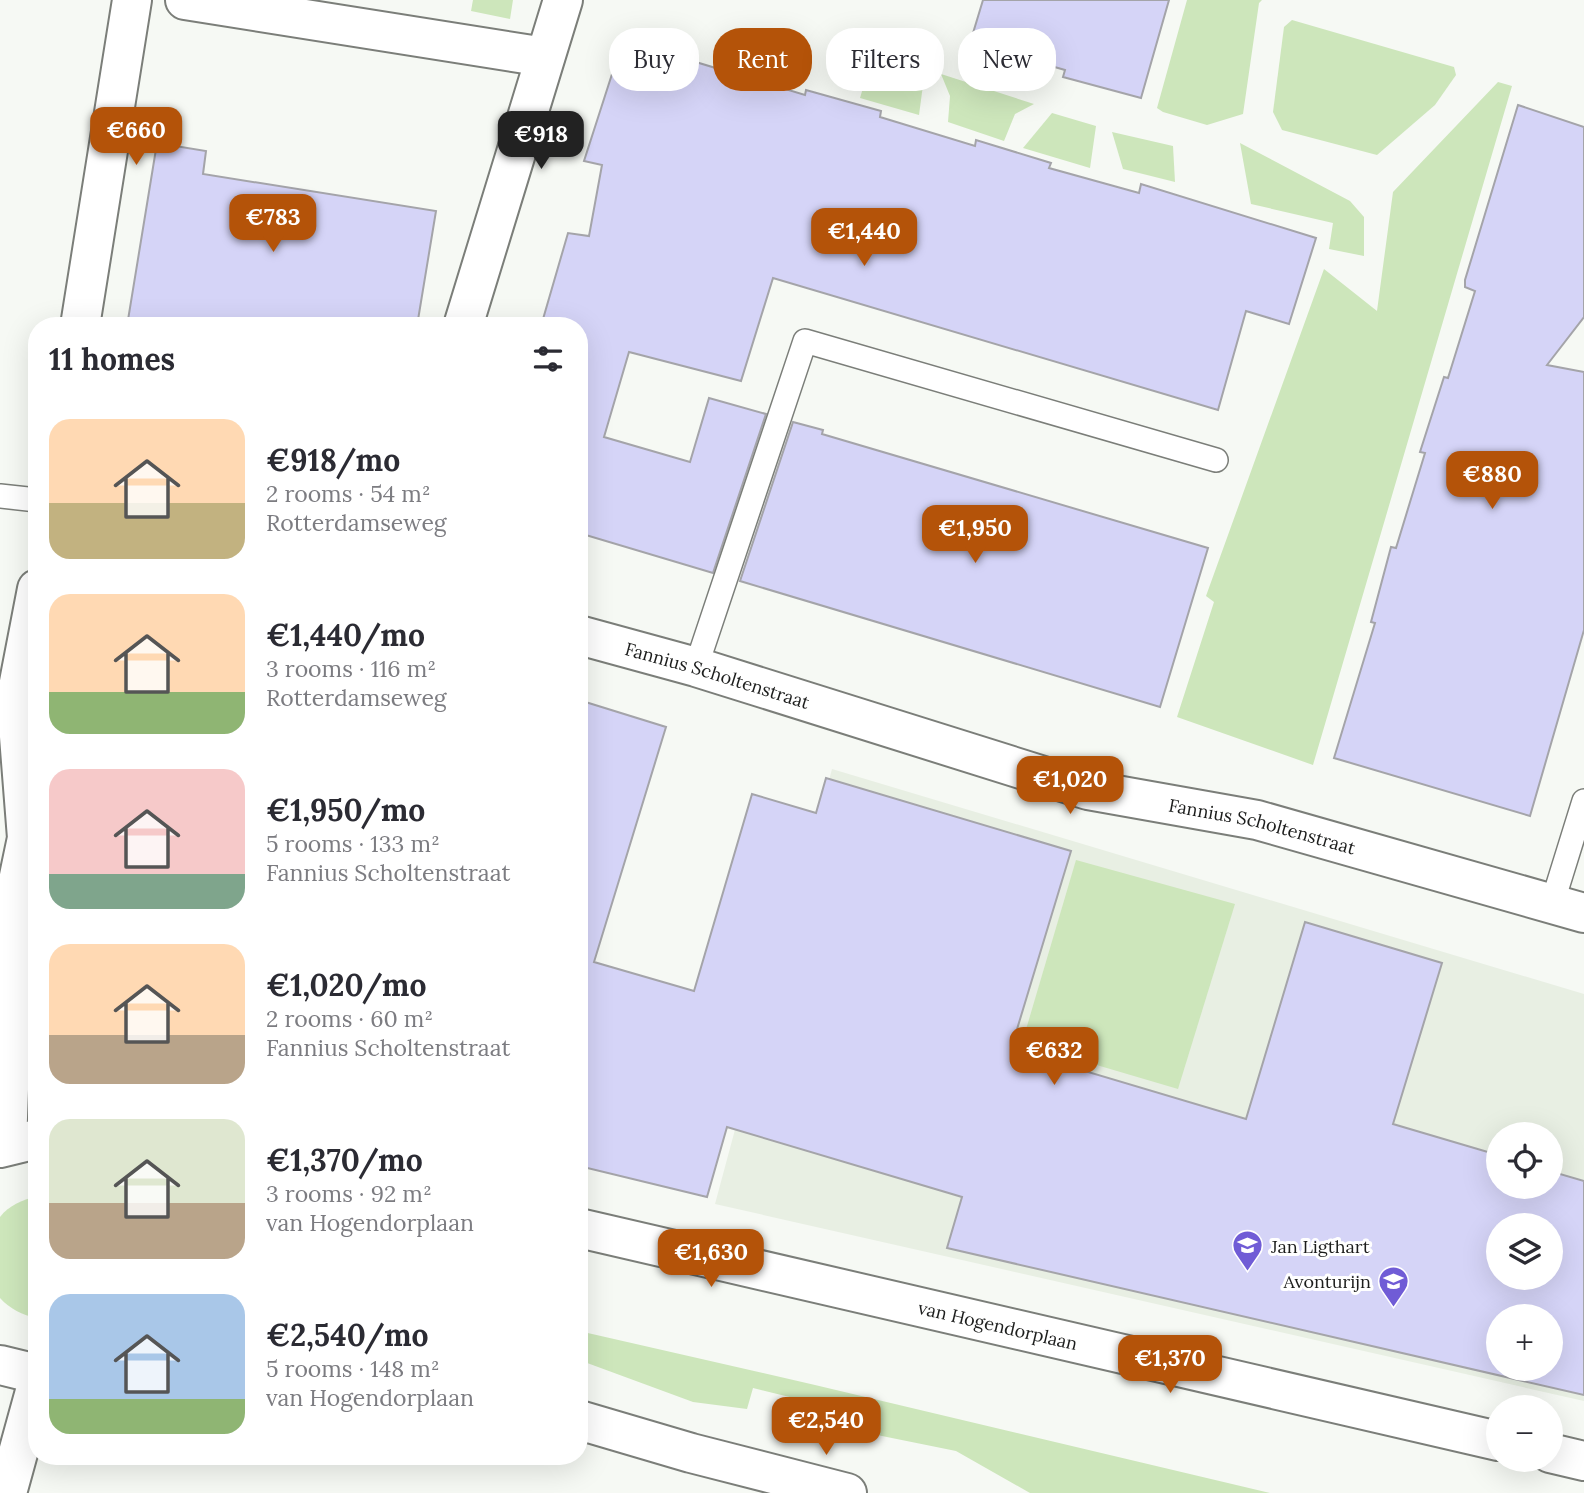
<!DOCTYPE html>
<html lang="en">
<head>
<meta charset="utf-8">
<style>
	:root { --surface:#fff; --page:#f7f7f7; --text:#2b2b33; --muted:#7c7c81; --accent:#b45309 }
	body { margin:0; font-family:Lora,serif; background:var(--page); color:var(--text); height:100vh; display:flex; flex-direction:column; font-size:26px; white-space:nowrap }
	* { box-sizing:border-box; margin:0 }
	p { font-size:23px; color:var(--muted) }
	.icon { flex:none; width:38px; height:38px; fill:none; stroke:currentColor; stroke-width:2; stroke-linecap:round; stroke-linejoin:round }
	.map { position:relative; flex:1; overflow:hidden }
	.panel { position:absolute; left:28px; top:317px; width:560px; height:1148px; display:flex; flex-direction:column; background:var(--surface); border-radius:28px; box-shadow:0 7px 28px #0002 }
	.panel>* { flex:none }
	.top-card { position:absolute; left:609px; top:28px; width:665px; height:63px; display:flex; gap:14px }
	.fabs { position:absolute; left:1486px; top:1122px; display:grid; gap:14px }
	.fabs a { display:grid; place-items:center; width:77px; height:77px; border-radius:50%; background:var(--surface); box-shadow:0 7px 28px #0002; font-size:35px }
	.price { position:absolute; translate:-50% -60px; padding:0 16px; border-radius:14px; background:var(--accent); color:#fff; font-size:23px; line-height:46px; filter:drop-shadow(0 2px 4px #0008) }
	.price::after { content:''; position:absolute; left:50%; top:42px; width:21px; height:16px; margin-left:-10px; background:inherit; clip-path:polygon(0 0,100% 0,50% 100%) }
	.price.current { background:#222; color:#fff }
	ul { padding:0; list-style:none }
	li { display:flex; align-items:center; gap:21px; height:175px; padding:0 21px }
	li span { display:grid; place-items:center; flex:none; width:196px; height:140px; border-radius:21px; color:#555 }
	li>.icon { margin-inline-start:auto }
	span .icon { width:84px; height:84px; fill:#fffc; stroke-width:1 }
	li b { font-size:30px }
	h2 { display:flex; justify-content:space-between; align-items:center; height:84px; padding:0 21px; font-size:30px }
	.pill { padding:0 24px; border-radius:28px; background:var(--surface); box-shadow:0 7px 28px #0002; font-size:24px; line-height:63px }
	.pill.current { background:var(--accent); color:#fff }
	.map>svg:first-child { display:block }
	.built { fill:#e8efe3; fill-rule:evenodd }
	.green { fill:#cde6bb }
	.building { fill:#d5d4f7; stroke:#a4a4a9; stroke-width:2; fill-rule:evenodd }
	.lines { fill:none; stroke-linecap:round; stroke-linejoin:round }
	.lane-casing { stroke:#7b7e79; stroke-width:26 }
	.street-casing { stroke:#7b7e79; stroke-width:42 }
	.secondary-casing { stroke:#7b7e79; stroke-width:42 }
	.lane { stroke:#fff; stroke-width:23 }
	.street { stroke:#fff; stroke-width:38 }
	.secondary { stroke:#fff; stroke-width:38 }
	.labels { text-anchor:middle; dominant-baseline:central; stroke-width:6; stroke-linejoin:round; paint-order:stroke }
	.street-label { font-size:18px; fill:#1c1d1c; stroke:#fff }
	.poi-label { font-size:18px; fill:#1c1d1c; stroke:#fff; text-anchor:start }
</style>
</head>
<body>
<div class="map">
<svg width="1584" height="1493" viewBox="0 0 1584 1493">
	<rect width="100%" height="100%" fill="#f6f9f4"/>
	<path class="built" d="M832,769L1584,994V1401L715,1204ZM1498,1134H1550V1186H1498ZM1498,1225H1550V1278H1498ZM1498,1316H1550V1368H1498Z"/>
	<g class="green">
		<path d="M473,0H513L510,19L471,11Z"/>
		<path d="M1187,0H1262L1259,3L1243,114L1207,125L1163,112L1157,108Z"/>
		<path d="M1292,20L1454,67L1456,75L1435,105L1377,155L1282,130L1273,112L1284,27Z"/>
		<path d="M856,61L925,70L919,115L860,98L866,78Z"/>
		<path d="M941,74L1034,104L1015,114L1004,141L948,122L950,96Z"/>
		<path d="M1498,82L1512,86L1313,765L1177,717L1214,602L1206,596L1324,269L1377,311L1393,192Z"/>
		<path d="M1052,113L1096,126L1090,168L1023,148Z"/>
		<path d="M1112,132L1173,146L1175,182L1123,169Z"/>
		<path d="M1240,143L1350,201L1364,217V256L1329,249L1333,223L1251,204Z"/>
		<path d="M1076,860L1235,904L1178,1089L1022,1043Z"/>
		<path d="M37,1196V1318C22,1315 10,1309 0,1298V1217C9,1205 23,1200 37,1196Z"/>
		<path d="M579,1331L815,1385L1270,1493H1030L956,1451L803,1420L810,1402L753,1388L747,1409L693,1402L579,1360Z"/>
	</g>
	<g class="building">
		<path d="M983,0H1169L1141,98L1063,77L1065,70L970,43Z"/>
		<path d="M623,40L805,95L806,90L881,111L880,117L975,146L976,140L1051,163L1049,168L1139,193L1141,184L1316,238L1289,324L1246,311L1218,410L773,278L741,381L629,352L604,437L690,462L709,398L766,414L713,573L579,533V326H541L568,233L589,236L602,165L584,161Z"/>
		<path d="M1518,105L1584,127V317L1547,365L1584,372V630L1530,816L1334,758L1375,623L1371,622L1391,547L1396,548L1425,453L1420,452L1444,377L1448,378L1475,291L1465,287V280Z"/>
		<path d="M157,143L206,151L203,174L436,211L417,326H127Z"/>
		<path d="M793,422L823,430L822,434L1208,548L1160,707L740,581Z"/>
		<path d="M579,700L666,727L594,962L694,991L752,794L816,813L826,778L1071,851L1011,1049L1246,1119L1305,922L1442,963L1393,1124L1498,1155V1186H1550V1171L1584,1181V1395L947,1248L962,1197L727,1127L707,1197L579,1166ZM1498,1225H1550V1278H1498ZM1498,1316H1550V1368H1498Z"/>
	</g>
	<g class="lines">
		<defs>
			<g id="lane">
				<path d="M0,496L37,500"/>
				<path d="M696,667L805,341L1216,460"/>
				<path d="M1552,904L1584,801"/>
			</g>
			<g id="street">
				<path d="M185,0L545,57"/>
				<path d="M80,326L132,0"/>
				<path d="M463,326L563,0"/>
				<path id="s1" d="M579,635L696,667L1088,790L1257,820L1584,913"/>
				<path d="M7,1145L12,1006L10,919L27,838L16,698L37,589"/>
				<path id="s2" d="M579,1228L1498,1441"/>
				<path d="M1550,1453L1584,1461"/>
			</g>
			<g id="secondary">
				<path d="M0,1148L37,1139"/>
				<path d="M0,1365L37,1374"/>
				<path d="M579,1420L691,1453L847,1493"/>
				<path d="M7,1493L37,1384"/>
			</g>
		</defs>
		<use href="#lane" class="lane-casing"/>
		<use href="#street" class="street-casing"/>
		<use href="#secondary" class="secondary-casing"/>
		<use href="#lane" class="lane"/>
		<use href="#street" class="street"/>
		<use href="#secondary" class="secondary"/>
	</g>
	<defs>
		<symbol id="school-pin" viewBox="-11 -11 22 30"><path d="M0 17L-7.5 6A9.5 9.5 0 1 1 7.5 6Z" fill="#705cd6" stroke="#fff"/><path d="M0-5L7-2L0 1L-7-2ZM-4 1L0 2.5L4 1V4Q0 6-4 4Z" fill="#fff"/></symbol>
	</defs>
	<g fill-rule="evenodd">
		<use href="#school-pin" x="1230" y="1228" width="35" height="47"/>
		<use href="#school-pin" x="1376" y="1264" width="35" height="47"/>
	</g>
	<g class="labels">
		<g class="street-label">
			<text stroke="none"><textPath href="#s1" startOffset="144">Fannius Scholtenstraat</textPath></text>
			<text stroke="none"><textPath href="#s1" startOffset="710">Fannius Scholtenstraat</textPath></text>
			<text stroke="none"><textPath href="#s2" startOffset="430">van Hogendorplaan</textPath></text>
		</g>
		<g class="poi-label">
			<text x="1271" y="1246">Jan Ligthart</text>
			<text x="1371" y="1281" text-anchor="end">Avonturijn</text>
		</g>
	</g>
</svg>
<div class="fabs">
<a><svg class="icon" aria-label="locate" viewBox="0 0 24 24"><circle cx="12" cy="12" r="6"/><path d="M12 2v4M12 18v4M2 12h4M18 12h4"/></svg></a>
<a><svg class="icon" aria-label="layers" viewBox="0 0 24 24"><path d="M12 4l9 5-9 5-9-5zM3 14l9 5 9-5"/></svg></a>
<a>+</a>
<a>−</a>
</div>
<b class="price" style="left:136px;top:167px">€660</b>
<b class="price current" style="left:541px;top:171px">€918</b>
<b class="price" style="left:273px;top:254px">€783</b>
<b class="price" style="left:864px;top:268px">€1,440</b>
<b class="price" style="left:1492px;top:511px">€880</b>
<b class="price" style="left:975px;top:565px">€1,950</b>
<b class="price" style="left:1070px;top:816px">€1,020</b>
<b class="price" style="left:1054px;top:1087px">€632</b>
<b class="price" style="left:711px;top:1289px">€1,630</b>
<b class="price" style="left:1170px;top:1395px">€1,370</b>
<b class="price" style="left:826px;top:1457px">€2,540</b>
<div class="top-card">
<a class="pill">Buy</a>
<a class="pill current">Rent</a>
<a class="pill">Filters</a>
<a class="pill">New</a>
</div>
<section class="panel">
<h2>11 homes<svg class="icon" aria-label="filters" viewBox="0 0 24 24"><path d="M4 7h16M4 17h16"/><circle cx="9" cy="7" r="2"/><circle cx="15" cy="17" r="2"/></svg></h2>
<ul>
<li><span style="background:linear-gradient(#ffd9b3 60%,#c2b280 0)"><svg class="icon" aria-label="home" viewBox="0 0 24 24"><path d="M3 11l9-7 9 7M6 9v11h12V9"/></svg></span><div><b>€918/mo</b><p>2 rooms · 54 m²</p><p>Rotterdamseweg</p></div></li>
<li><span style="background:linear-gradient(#ffd9b3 70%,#8fb573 0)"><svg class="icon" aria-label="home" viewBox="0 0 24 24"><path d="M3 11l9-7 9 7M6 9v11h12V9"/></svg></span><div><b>€1,440/mo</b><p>3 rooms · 116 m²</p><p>Rotterdamseweg</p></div></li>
<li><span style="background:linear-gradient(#f6c9c9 75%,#7fa58c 0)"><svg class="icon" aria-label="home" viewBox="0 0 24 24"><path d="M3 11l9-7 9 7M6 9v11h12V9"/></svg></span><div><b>€1,950/mo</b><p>5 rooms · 133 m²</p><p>Fannius Scholtenstraat</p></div></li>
<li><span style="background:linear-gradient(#ffd9b3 65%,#b9a48a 0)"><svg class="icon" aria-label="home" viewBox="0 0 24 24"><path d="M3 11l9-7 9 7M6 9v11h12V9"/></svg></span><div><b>€1,020/mo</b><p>2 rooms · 60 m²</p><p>Fannius Scholtenstraat</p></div></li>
<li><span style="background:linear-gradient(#dfe7d0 60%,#b9a48a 0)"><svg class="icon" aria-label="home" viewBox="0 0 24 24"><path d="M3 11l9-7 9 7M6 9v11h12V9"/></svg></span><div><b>€1,370/mo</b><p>3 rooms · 92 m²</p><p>van Hogendorplaan</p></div></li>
<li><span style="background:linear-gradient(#a9c7e8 75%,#8fb573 0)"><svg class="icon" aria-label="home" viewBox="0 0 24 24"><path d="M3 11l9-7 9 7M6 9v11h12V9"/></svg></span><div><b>€2,540/mo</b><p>5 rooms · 148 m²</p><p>van Hogendorplaan</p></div></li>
</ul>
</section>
</div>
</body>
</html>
